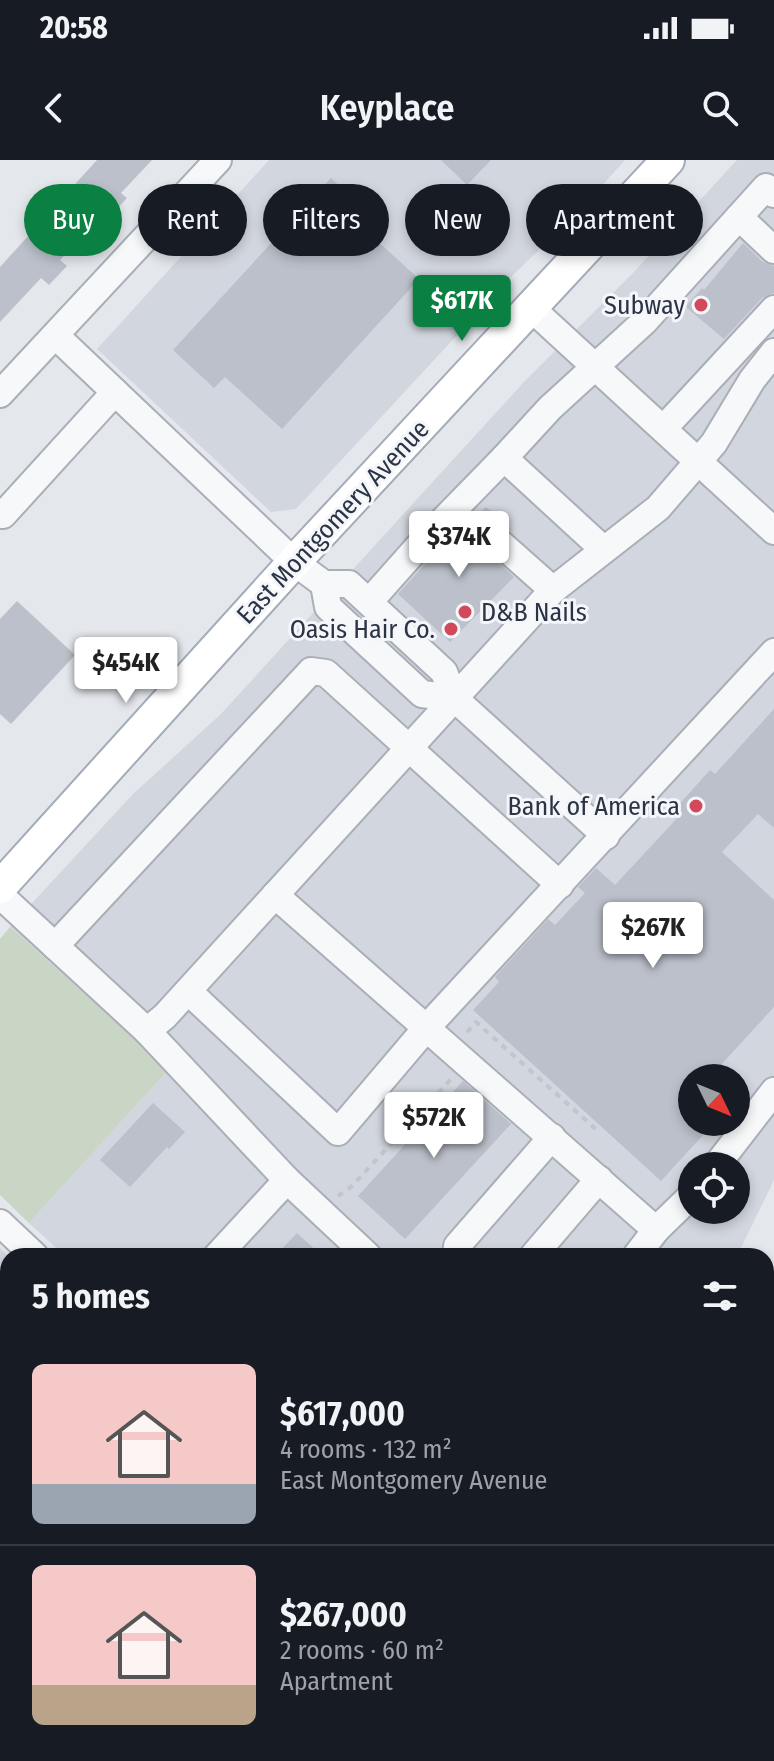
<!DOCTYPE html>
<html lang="en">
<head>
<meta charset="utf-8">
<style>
	:root { --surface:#171b24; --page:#242831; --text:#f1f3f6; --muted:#9ea1a6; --line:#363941; --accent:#0b8043 }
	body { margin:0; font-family:"Fira Sans Condensed",sans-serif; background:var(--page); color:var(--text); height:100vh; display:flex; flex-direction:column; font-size:30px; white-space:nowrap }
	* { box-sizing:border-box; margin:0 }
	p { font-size:26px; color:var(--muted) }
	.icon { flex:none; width:44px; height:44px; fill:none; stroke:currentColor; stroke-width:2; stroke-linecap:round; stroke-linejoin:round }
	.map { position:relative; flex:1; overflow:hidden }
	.sheet { position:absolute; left:0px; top:1088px; width:774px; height:514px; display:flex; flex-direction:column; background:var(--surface); border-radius:24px 24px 0 0; box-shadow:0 4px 12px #0003 }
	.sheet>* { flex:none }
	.hud { position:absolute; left:24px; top:24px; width:726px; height:72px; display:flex; gap:16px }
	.needle { width:52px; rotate:133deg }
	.tools { position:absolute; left:678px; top:904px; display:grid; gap:16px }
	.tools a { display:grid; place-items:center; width:72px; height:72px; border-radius:50%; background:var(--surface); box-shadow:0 4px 12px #0003; font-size:40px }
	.price { position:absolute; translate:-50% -68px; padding:0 18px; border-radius:8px; background:#fff; color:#222; font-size:26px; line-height:52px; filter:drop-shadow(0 2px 4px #0008) }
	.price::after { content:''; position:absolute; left:50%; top:48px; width:24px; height:18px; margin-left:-12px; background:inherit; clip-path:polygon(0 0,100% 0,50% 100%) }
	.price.on { background:var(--accent); color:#fff }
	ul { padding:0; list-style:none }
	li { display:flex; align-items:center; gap:24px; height:200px; padding:0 32px }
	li+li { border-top:2px solid var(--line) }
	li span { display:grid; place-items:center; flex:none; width:224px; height:160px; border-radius:12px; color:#555 }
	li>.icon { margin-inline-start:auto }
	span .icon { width:96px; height:96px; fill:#fffc; stroke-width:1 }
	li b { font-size:34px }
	h2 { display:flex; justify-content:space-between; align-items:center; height:96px; padding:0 32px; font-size:34px }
	.pill { padding:0 28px; border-radius:36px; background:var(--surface); box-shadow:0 4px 12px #0003; font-size:28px; line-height:72px }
	.pill.on { background:var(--accent); color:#fff }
	.status { display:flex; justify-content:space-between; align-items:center; height:56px; padding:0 40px; background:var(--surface); direction:ltr }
	.status svg { height:22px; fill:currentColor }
	header { display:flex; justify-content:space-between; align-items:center; height:104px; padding:0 32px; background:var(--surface); font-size:36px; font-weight:600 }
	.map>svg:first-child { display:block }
	.built { fill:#d2d6de; fill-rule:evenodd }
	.green { fill:#c9d6c5 }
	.building { fill:#bbc0ca }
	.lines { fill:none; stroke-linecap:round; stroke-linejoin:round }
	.minor-tunnel { stroke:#bfc3cb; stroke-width:26; stroke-dasharray:26 13; stroke-linecap:butt }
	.minor-casing { stroke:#a9aeb7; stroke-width:30 }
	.major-casing { stroke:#a3abb8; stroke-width:36 }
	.path { stroke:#c2c5cb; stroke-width:4; stroke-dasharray:6 6; stroke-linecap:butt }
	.minor { stroke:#f7f8fa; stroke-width:26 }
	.major { stroke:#fff; stroke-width:32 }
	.rail-casing { stroke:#7d8696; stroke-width:9 }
	.rail { stroke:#f4f6f9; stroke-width:6; stroke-dasharray:18; stroke-linecap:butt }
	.poi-dot { fill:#d1495b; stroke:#f4f6f9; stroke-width:3 }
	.labels { text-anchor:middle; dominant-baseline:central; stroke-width:6; stroke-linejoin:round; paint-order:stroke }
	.poi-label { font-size:26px; fill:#2b3445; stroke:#f4f6f9; text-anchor:end }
	.street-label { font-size:26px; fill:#2b3445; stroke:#f4f6f9 }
</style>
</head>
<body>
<div class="status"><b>20:58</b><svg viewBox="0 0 49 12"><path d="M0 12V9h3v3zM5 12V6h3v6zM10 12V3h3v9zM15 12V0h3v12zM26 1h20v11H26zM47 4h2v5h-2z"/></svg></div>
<header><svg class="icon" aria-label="back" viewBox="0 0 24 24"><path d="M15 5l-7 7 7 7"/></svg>Keyplace<svg class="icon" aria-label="search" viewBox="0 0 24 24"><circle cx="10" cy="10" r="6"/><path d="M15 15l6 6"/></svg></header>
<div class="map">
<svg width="774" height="1601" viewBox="0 0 774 1601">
	<rect width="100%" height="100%" fill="#e4e7ec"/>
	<g class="built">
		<path d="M269,0H625L580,50L510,118L296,349L271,352L97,189Z"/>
		<path d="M737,0H774V1020L737,1096H65L29,1063L169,909L10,767L133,634L221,554L523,223L632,114ZM692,918H736V962H692ZM692,1006H736V1050H692Z"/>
		<path d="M0,1088L8,1096V1594H491L487,1601H0Z"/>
	</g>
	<path class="green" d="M10,767L169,909L29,1063L0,1035V779Z"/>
	<g class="building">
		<path d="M97,0H152L121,33L127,38L109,57L105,53L60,100L67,106L49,125L41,118L0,162V107Z"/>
		<path d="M441,0H491L467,25Z"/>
		<path d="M331,18L372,56L362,67L419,119L282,269L225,217L214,228L173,190Z"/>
		<path d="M743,83L763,102L774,106V133L762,138L724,179L687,148V145L702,128L704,130Z"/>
		<path d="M486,347L512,370L496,368L489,372L484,381L485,389L514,417L450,482L398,434L453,373H462Z"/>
		<path d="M17,441L75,495L11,564L0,554V459Z"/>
		<path d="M774,549V668L758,654L722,692L774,740V847L709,918H692V937L679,951L704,974L661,1021L473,850L499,822L495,817L548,759L555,765L585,733L578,727L596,708L615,725L681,654L675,649L710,610L715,614Z"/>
		<path d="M463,921L511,964L405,1079L358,1036Z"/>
		<path d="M153,943L185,972L169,989L167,987L130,1027L100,1000Z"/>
		<path d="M297,1073L322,1096H275Z"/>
	</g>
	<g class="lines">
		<path class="minor-tunnel" d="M474,359L500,383"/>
		<defs>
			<g id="minor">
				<path d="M739,57L774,90"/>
				<path d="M531,148L774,371"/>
				<path d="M56,176L294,402L324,424H349L444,512L454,538L606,676"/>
				<path d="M0,234L218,0"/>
				<path d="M664,268L774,149"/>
				<path d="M3,355L115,232"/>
				<path d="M500,383L553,430"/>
				<path d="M603,389L504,298L550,248L644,162L766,27L774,34"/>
				<path d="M324,424L328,447L422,534L454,538"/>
				<path d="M369,442L425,379L504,298"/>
				<path d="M0,735L147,871L165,856L553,430L658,348L714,283L752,220L774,192"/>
				<path d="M275,735L656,1070L692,1035"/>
				<path d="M55,786L311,511L326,513L560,725"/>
				<path d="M188,831L338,972L428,866L774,492"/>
				<path d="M147,871L287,1020L368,1096"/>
				<path d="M716,1006L774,931"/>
				<path d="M0,1063L35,1096"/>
				<path d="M217,1096L287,1020"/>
				<path d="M456,1096L457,1086L552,977"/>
				<path d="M533,1096L599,1019"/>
				<path d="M636,1096L656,1070"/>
			</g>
			<path id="major" d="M0,727L294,402L668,0"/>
		</defs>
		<use href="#minor" class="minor-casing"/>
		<use href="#major" class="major-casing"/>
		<g class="path">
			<path d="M467,872L476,862L598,971"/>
			<path d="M338,1036L352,1026L451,919"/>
		</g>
		<use href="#minor" class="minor"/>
		<use href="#major" class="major"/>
		<defs>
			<g id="rail">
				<path d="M766,1206L774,1190"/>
				<path d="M766,1327L774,1307"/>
				<path d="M571,1601L575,1594"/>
				<path d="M657,1601L659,1594"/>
			</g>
		</defs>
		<use href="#rail" class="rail-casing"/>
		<use href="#rail" class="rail"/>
	</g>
	<g class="poi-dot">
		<circle cx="701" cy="145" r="8"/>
		<circle cx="465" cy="452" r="8"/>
		<circle cx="451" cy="469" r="8"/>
		<circle cx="696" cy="646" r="8"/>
	</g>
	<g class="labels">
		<g class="poi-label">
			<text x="685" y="145">Subway</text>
			<text x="481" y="452" text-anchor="start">D&amp;B Nails</text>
			<text x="435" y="469">Oasis Hair Co.</text>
			<text x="680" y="646">Bank of America</text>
		</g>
		<g class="street-label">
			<text transform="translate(333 362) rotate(-47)">East Montgomery Avenue</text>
		</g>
	</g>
</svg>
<div class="tools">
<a><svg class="needle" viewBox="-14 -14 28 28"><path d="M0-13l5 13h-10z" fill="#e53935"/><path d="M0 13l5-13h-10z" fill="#9ea1a6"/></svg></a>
<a><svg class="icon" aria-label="locate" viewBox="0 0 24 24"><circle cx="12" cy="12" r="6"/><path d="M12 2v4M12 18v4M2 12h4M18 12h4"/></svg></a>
</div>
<b class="price on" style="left:462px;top:183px">$617K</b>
<b class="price" style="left:459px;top:419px">$374K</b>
<b class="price" style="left:126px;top:545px">$454K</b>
<b class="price" style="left:653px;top:810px">$267K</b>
<b class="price" style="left:434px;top:1000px">$572K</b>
<div class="hud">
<a class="pill on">Buy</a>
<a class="pill">Rent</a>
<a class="pill">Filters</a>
<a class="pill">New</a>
<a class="pill">Apartment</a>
</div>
<section class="sheet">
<h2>5 homes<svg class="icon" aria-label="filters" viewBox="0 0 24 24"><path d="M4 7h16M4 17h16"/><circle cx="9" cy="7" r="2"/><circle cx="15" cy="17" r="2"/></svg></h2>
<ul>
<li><span style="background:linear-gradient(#f6c9c9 75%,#9aa5b1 0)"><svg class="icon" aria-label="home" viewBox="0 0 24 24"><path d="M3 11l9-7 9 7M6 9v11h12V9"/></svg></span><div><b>$617,000</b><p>4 rooms · 132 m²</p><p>East Montgomery Avenue</p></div></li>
<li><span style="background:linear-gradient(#f6c9c9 75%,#b9a48a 0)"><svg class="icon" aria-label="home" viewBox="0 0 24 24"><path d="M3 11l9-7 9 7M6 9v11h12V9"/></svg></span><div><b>$267,000</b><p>2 rooms · 60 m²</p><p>Apartment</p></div></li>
</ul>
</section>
</div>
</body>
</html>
